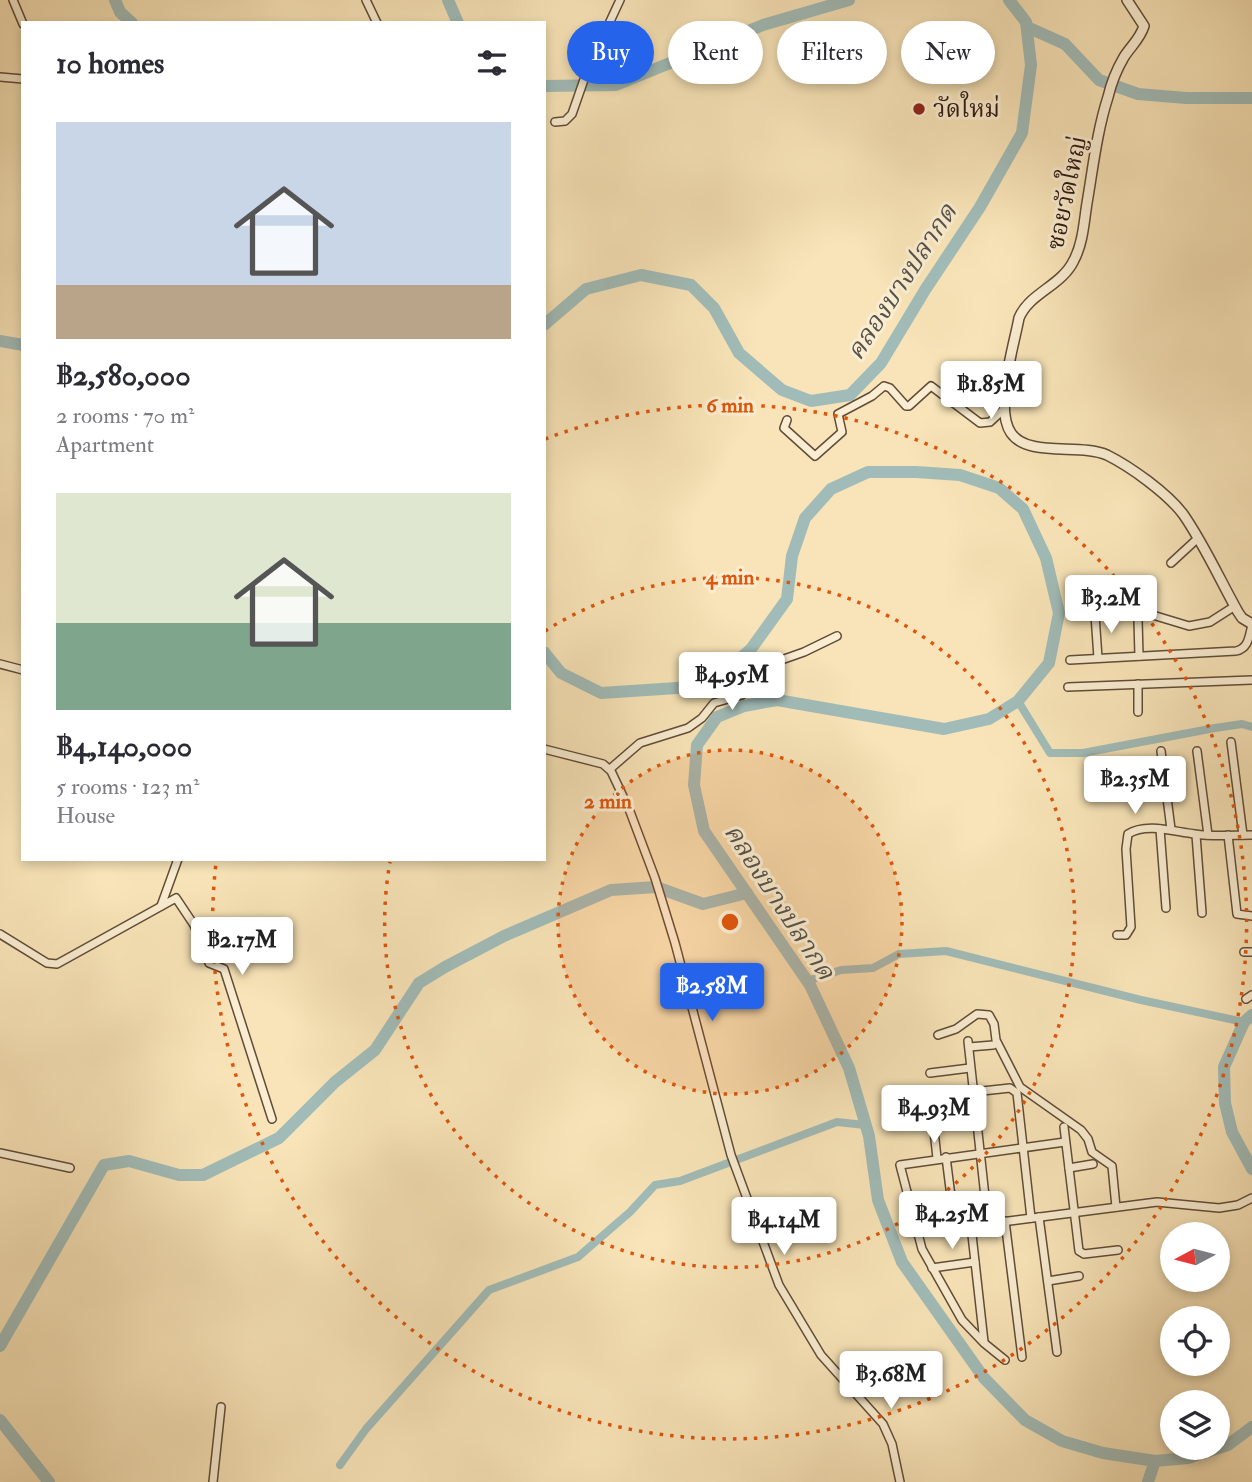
<!DOCTYPE html>
<html lang="en">
<head>
<meta charset="utf-8">
<style>
	:root { --surface:#fff; --page:#f7f7f7; --text:#2b2b33; --muted:#7c7c81; --accent:#2563eb }
	body { margin:0; font-family:"IM FELL Double Pica","Noto Serif Thai",serif; background:var(--page); color:var(--text); height:100vh; display:flex; flex-direction:column; font-size:26px; white-space:nowrap }
	* { box-sizing:border-box; margin:0 }
	p { font-size:23px; color:var(--muted) }
	.icon { flex:none; width:38px; height:38px; fill:none; stroke:currentColor; stroke-width:2; stroke-linecap:round; stroke-linejoin:round }
	.map { position:relative; flex:1; overflow:hidden }
	.side { position:absolute; left:21px; top:21px; width:525px; height:840px; display:flex; flex-direction:column; background:var(--surface); border-radius:0px; box-shadow:0 4px 10px #0003 }
	.side>* { flex:none }
	.top-card { position:absolute; left:567px; top:21px; width:579px; height:63px; display:flex; gap:14px }
	.needle { width:46px; rotate:263deg }
	.tools { position:absolute; left:1160px; top:1222px; display:grid; gap:14px }
	.tools a { display:grid; place-items:center; width:70px; height:70px; border-radius:50%; background:var(--surface); box-shadow:0 4px 10px #0003; font-size:35px }
	.price { position:absolute; translate:-50% -60px; padding:0 16px; border-radius:7px; background:#fff; color:#222; font-size:23px; line-height:46px; filter:drop-shadow(0 2px 4px #0008) }
	.price::after { content:''; position:absolute; left:50%; top:42px; width:21px; height:16px; margin-left:-10px; background:inherit; clip-path:polygon(0 0,100% 0,50% 100%) }
	.price.current { background:var(--accent); color:#fff }
	ul { padding:0; list-style:none }
	li { display:grid; align-content:center; gap:14px; height:371px; padding:0 35px }
	li span { display:grid; place-items:center; height:217px; border-radius:0px; color:#555 }
	li>.icon { margin-inline-start:auto }
	span .icon { width:126px; height:126px; fill:#fffc; stroke-width:1 }
	li b { font-size:30px }
	h2 { display:flex; justify-content:space-between; align-items:center; height:84px; padding:0 35px; font-size:30px }
	.tag { padding:0 24px; border-radius:32px; background:var(--surface); box-shadow:0 4px 10px #0003; font-size:24px; line-height:63px }
	.tag.current { background:var(--accent); color:#fff }
	.map>svg:first-child { display:block }
	.lines { fill:none; stroke-linecap:round; stroke-linejoin:round }
	.canal { stroke:#a1bcb8; stroke-width:8 }
	.river { stroke:#a1bcb8; stroke-width:12 }
	.minor-casing { stroke:#604c38; stroke-width:10 }
	.tertiary-casing { stroke:#604c38; stroke-width:12 }
	.minor { stroke:#faedd1; stroke-width:7 }
	.tertiary { stroke:#faedd1; stroke-width:9 }
	.ring { fill:none; stroke:#df560c; stroke-width:3.5; stroke-dasharray:3.5 7 }
	.poi-dot { fill:#8f2418; stroke:#faedd1; stroke-width:2.5 }
	.labels { text-anchor:middle; dominant-baseline:central; stroke-width:6; stroke-linejoin:round; paint-order:stroke }
	.poi-label { font-size:24px; fill:#2e190e; stroke:#faedd1; text-anchor:start }
	.street-label { font-size:24px; fill:#2e190e; stroke:#faedd1 }
	.water-label { font-size:26px; font-style:italic; fill:#56524a; stroke:#faedd1 }
	.centre { fill:#df560c; stroke:#faedd1; stroke-width:3.5 }
	.ring-label { font-size:21px; text-anchor:middle; font-weight:bold; fill:#df560c; stroke:#faedd1; stroke-width:6; stroke-linejoin:round; paint-order:stroke }
</style>
</head>
<body>
<div class="map">
<svg width="1252" height="1482" viewBox="0 0 1252 1482">
	<rect width="100%" height="100%" fill="#f8e4b8"/>
	<filter id="stains"><feTurbulence type="fractalNoise" baseFrequency=".00286" numOctaves="4"/><feColorMatrix values="0 0 0 0 .2 0 0 0 0 .09 0 0 0 0 .02 0 0 0 .5 -.17"/></filter>
	<radialGradient id="worn" r=".72"><stop offset=".6" stop-color="#630" stop-opacity="0"/><stop offset="1" stop-color="#630" stop-opacity=".3"/></radialGradient>
	<g class="lines">
		<g class="canal">
			<path d="M1018,701L1050,753H1083L1215,728L1242,724L1252,727"/>
			<path d="M807,981L841,970L873,968L899,954L946,951L1141,1000L1244,1022"/>
			<path d="M340,1465L366,1429L489,1290L578,1257L630,1212L655,1185L680,1181L837,1122L865,1125"/>
		</g>
		<g class="river">
			<path d="M115,0L120,12L132,23"/>
			<path d="M448,0L458,23"/>
			<path d="M1027,27L1065,44L1099,80L1138,94L1186,98H1252"/>
			<path d="M544,86L616,85L763,25L849,0"/>
			<path d="M544,325L586,289L641,275L691,285L714,308L739,353L782,390L811,401L850,395L881,363L925,290L980,207L1022,133L1031,65L1026,22L1009,0"/>
			<path d="M0,341L23,345"/>
			<path d="M544,652L561,673L601,693L692,687L726,671L751,649L787,599L792,556L805,518L831,489L868,472H916L960,475L999,488L1023,509L1046,558L1059,613L1049,663L1018,701L989,719L944,729L777,700L744,706L717,717L697,745L694,785L704,831L810,985L849,1068L869,1136L878,1200L902,1262L984,1378L1025,1420L1062,1441L1103,1453L1155,1461L1188,1458L1228,1445L1252,1427"/>
			<path d="M1252,1015L1244,1022L1224,1067L1225,1103L1232,1132L1252,1169"/>
			<path d="M0,1346L104,1165L129,1161L179,1175H203L279,1138L335,1082L375,1050L419,983L445,967L504,936L611,890L656,887L703,904L747,893"/>
			<path d="M0,1420L49,1482"/>
			<path d="M1148,1482L1155,1461"/>
		</g>
		<defs>
			<g id="minor">
				<path d="M13,0L23,24"/>
				<path d="M366,0L377,23"/>
				<path d="M0,77L23,79"/>
				<path d="M555,122L565,121L572,114L587,71L620,0"/>
				<path d="M787,420L784,428L815,456L842,432L838,414L872,396L884,386L890,388L906,406H909L931,386L980,423L990,422L1004,409"/>
				<path d="M1171,563L1197,539"/>
				<path d="M1083,594L1189,626L1210,622L1235,606"/>
				<path d="M1095,615L1098,658"/>
				<path d="M1138,620L1139,656"/>
				<path d="M1070,660L1236,651C1249,648 1249,636 1252,625"/>
				<path d="M0,664L23,670"/>
				<path d="M1138,684V712"/>
				<path d="M1068,687L1252,680"/>
				<path d="M1231,742L1243,835"/>
				<path d="M544,749L603,764L611,771L629,809L655,878L675,943L731,1155L779,1285L821,1355L883,1424L892,1444L900,1482"/>
				<path d="M1161,751L1171,829"/>
				<path d="M1197,751L1208,835"/>
				<path d="M610,769L640,743L688,728L702,718L714,703L742,695L770,664L804,652L837,636"/>
				<path d="M1160,829L1166,908"/>
				<path d="M1196,835L1202,913"/>
				<path d="M1228,835L1237,914L1252,916"/>
				<path d="M161,906L178,859"/>
				<path d="M0,934L47,963L57,964L176,898L194,925L209,963L224,969L272,1119"/>
				<path d="M1117,935H1126L1131,927L1126,849L1128,834C1147,822 1175,832 1195,834C1214,837 1233,835 1252,835"/>
				<path d="M1244,952H1252"/>
				<path d="M1246,999L1252,995"/>
				<path d="M938,1035L956,1029L977,1014L989,1015L994,1024L996,1040L1020,1087L1081,1130L1088,1139L1092,1152L1112,1166L1116,1207"/>
				<path d="M968,1041L988,1224"/>
				<path d="M969,1047L993,1045"/>
				<path d="M930,1073L970,1068"/>
				<path d="M973,1092L1010,1088L1017,1093L1031,1218"/>
				<path d="M931,1103L937,1158"/>
				<path d="M887,1117L932,1111"/>
				<path d="M1064,1127L1079,1251L1084,1254L1118,1250"/>
				<path d="M0,1153L70,1168"/>
				<path d="M946,1157L955,1228"/>
				<path d="M1069,1168L1093,1164"/>
				<path d="M1039,1217L1057,1352"/>
				<path d="M1005,1221L1022,1357"/>
				<path d="M971,1226L984,1342"/>
				<path d="M916,1233L1157,1202L1219,1208L1238,1205L1252,1198"/>
				<path d="M932,1268L975,1262"/>
				<path d="M1048,1281L1079,1276"/>
				<path d="M1005,1360L984,1343L962,1320L922,1249L900,1165L1065,1142"/>
				<path d="M213,1482L221,1407"/>
			</g>
			<path id="tertiary" d="M1127,0L1144,26C1140,39 1131,46 1124,57C1117,69 1111,84 1108,97C1097,131 1093,168 1087,203C1084,222 1083,243 1074,260C1062,286 1029,293 1019,318C1014,346 994,408 1011,433C1028,458 1080,443 1107,455C1131,467 1167,493 1183,514C1204,544 1220,580 1238,612L1242,618L1252,624"/>
		</defs>
		<use href="#minor" class="minor-casing"/>
		<use href="#tertiary" class="tertiary-casing"/>
		<use href="#minor" class="minor"/>
		<use href="#tertiary" class="tertiary"/>
	</g>
	<circle cx="730" cy="922" r="172" fill="#df560c" fill-opacity=".12"/>
	<g class="ring">
		<circle cx="730" cy="922" r="172"/>
		<path d="M545 631A345 345 0 1 1 390 862"/>
		<path d="M545 439A517 517 0 1 1 216 863"/>
	</g>
	<circle class="poi-dot" cx="919" cy="109" r="7"/>
	<g class="labels">
		<g class="poi-label">
			<text x="933" y="109">วัดใหม่</text>
		</g>
		<g class="street-label">
			<text transform="translate(1067 193) rotate(-78)">ซอยวัดใหญ่</text>
		</g>
		<g class="water-label">
			<text transform="translate(902 282) rotate(-57)">คลองบางปลากด</text>
			<text transform="translate(779 902) rotate(57)">คลองบางปลากด</text>
		</g>
	</g>
	<circle cx="730" cy="922" r="10" class="centre"/>
	<g class="ring-label">
		<text x="730" y="412">6 min</text>
		<text x="730" y="584">4 min</text>
		<text x="608" y="808">2 min</text>
	</g>
	<rect width="100%" height="100%" filter="url(#stains)"/>
	<rect width="100%" height="100%" fill="url(#worn)"/>
</svg>
<div class="tools">
<a><svg class="needle" viewBox="-14 -14 28 28"><path d="M0-13l5 13h-10z" fill="#e53935"/><path d="M0 13l5-13h-10z" fill="#7c7c81"/></svg></a>
<a><svg class="icon" aria-label="locate" viewBox="0 0 24 24"><circle cx="12" cy="12" r="6"/><path d="M12 2v4M12 18v4M2 12h4M18 12h4"/></svg></a>
<a><svg class="icon" aria-label="layers" viewBox="0 0 24 24"><path d="M12 4l9 5-9 5-9-5zM3 14l9 5 9-5"/></svg></a>
</div>
<b class="price" style="left:991px;top:421px">฿1.85M</b>
<b class="price" style="left:1111px;top:635px">฿3.2M</b>
<b class="price" style="left:732px;top:712px">฿4.95M</b>
<b class="price" style="left:1135px;top:816px">฿2.35M</b>
<b class="price" style="left:242px;top:977px">฿2.17M</b>
<b class="price current" style="left:712px;top:1023px">฿2.58M</b>
<b class="price" style="left:934px;top:1145px">฿4.93M</b>
<b class="price" style="left:952px;top:1251px">฿4.25M</b>
<b class="price" style="left:784px;top:1257px">฿4.14M</b>
<b class="price" style="left:891px;top:1411px">฿3.68M</b>
<div class="top-card">
<a class="tag current">Buy</a>
<a class="tag">Rent</a>
<a class="tag">Filters</a>
<a class="tag">New</a>
</div>
<section class="side">
<h2>10 homes<svg class="icon" aria-label="filters" viewBox="0 0 24 24"><path d="M4 7h16M4 17h16"/><circle cx="9" cy="7" r="2"/><circle cx="15" cy="17" r="2"/></svg></h2>
<ul>
<li><span style="background:linear-gradient(#c9d6e8 75%,#b9a48a 0)"><svg class="icon" aria-label="home" viewBox="0 0 24 24"><path d="M3 11l9-7 9 7M6 9v11h12V9"/></svg></span><div><b>฿2,580,000</b><p>2 rooms · 70 m²</p><p>Apartment</p></div></li>
<li><span style="background:linear-gradient(#dfe7d0 60%,#7fa58c 0)"><svg class="icon" aria-label="home" viewBox="0 0 24 24"><path d="M3 11l9-7 9 7M6 9v11h12V9"/></svg></span><div><b>฿4,140,000</b><p>5 rooms · 123 m²</p><p>House</p></div></li>
</ul>
</section>
</div>
</body>
</html>
